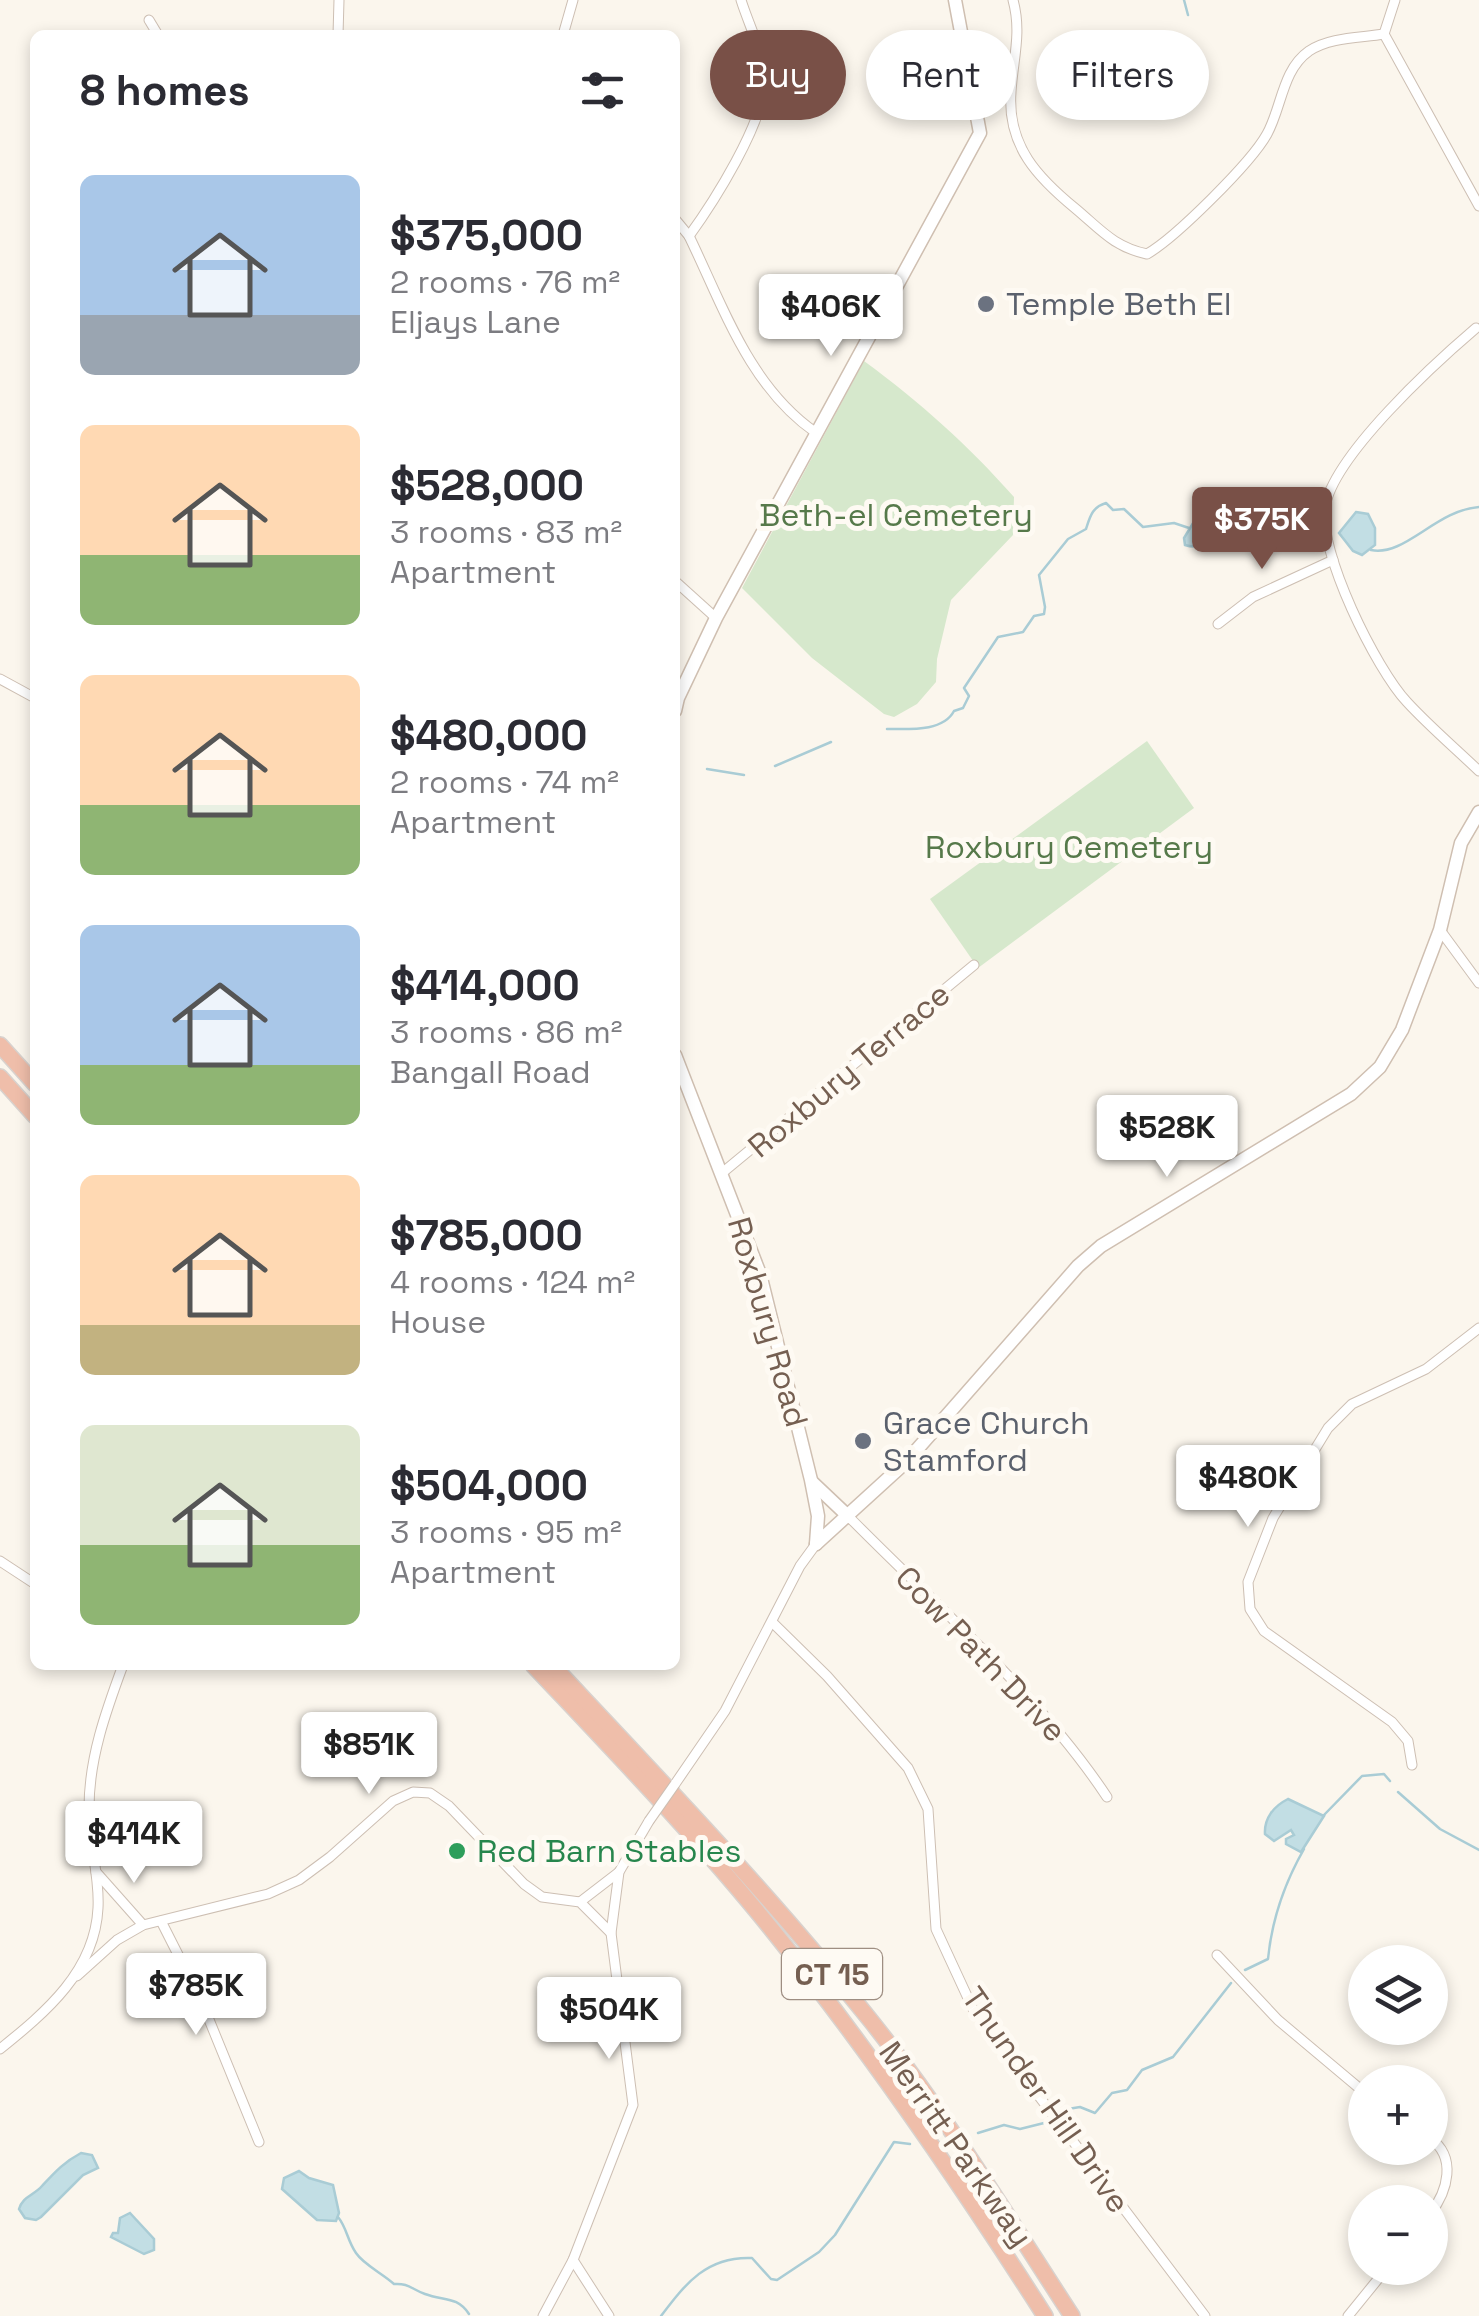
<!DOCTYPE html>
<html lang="en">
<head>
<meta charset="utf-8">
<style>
	:root { --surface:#fff; --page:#f7f7f7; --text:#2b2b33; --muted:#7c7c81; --accent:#795047 }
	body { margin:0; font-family:"Space Grotesk",sans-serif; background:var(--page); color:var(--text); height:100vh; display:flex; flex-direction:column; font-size:38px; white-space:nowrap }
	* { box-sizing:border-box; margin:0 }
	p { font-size:32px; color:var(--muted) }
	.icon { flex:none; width:55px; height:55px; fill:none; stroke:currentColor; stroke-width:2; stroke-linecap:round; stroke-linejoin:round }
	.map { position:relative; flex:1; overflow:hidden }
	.details { position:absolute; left:30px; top:30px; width:650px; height:1640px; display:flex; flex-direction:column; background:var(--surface); border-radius:15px; box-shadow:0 5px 15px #0003 }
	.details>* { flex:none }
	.guide { position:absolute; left:710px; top:30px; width:618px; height:90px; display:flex; gap:20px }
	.tools { position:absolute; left:1348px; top:1945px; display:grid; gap:20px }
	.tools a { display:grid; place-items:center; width:100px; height:100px; border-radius:50%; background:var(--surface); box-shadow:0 5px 15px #0003; font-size:50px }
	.price { position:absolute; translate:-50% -85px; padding:0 22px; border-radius:10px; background:#fff; color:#222; font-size:32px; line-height:65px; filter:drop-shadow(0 2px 5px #0008) }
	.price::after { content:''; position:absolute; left:50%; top:60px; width:30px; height:22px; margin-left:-15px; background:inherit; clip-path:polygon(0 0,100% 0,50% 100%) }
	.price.current { background:var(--accent); color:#fff }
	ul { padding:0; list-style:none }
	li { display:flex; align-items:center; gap:30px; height:250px; padding:0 50px }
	li span { display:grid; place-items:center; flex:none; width:280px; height:200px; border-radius:15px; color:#555 }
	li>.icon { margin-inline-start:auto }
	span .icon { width:120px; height:120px; fill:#fffc; stroke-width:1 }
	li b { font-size:42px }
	h2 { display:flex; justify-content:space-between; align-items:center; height:120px; padding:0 50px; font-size:42px }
	.pill { padding:0 35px; border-radius:45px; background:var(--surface); box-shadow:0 5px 15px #0003; font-size:35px; line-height:90px }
	.pill.current { background:var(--accent); color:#fff }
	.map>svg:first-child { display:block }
	.green { fill:#d6e8cc }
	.water { fill:#c2dee4; stroke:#a9ccd5; stroke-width:2.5 }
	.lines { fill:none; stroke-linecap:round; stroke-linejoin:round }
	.stream { stroke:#a9ccd5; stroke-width:2.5 }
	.street-casing { stroke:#cdbfb3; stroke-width:11 }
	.secondary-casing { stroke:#cfbfb1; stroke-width:15 }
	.highway-casing { stroke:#d8d2ce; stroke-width:18 }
	.street { stroke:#fff; stroke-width:9 }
	.secondary { stroke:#fff; stroke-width:12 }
	.highway { stroke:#efbeaa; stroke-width:15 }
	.street-bridge-casing { stroke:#cdbfb3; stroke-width:11; stroke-linecap:butt }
	.street-bridge { stroke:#fff; stroke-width:9 }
	.worship-dot { fill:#6b7280; stroke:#fefaf3; stroke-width:4 }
	.leisure-dot { fill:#2e9e5b; stroke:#fefaf3; stroke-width:4 }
	.labels { text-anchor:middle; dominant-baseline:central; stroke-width:10; stroke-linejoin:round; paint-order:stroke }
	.shield { fill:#fefaf3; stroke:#9e8e82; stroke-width:2.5 }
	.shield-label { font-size:30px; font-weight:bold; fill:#755f51 }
	.worship-label { font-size:32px; fill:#5b616d; stroke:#fefaf3; text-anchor:start }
	.park-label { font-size:32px; fill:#56794a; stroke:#fefaf3 }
	.street-label { font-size:32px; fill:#755f51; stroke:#fefaf3 }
	.leisure-label { font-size:32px; fill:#27864d; stroke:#fefaf3; text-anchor:start }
</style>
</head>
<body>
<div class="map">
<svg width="1479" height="2316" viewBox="0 0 1479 2316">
	<rect width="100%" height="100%" fill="#fbf6ed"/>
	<g class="green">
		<path d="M864,361C921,403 967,444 1014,497L1013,535L951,600L937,659L936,682L917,704L894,717L884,714L812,658L742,588Z"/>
		<path d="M1147,741L1194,808L978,968L930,899Z"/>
	</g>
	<g class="water">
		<path d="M1269,492L1288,494L1294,498C1276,516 1211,554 1185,545L1184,538L1198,515L1221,511Z"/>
		<path d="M1356,512L1368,514L1375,528V545L1362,555L1353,551L1339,533Z"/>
		<path d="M1288,1799L1324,1816L1301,1852L1286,1844V1839L1294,1835L1291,1830L1274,1841L1265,1834C1264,1818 1274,1806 1288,1799Z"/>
		<path d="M81,2153L92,2155L98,2168L83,2175L41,2217L36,2220L25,2218L19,2209C23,2196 33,2196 42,2186C55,2172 64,2162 81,2153Z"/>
		<path d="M299,2171L309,2178L333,2185L339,2213L336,2221L317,2220L282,2189L284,2178Z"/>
		<path d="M130,2213L154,2239V2250L144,2254L111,2237L113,2233H118L120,2218Z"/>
	</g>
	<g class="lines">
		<g class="stream">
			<path d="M1184,0L1188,15"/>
			<path d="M1371,550C1405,557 1436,510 1479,507"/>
			<path d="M887,729C909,729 943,732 954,711L963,708L969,696L964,688L998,637L1023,632L1034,616L1044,614L1045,607L1039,575L1068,539L1086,529C1090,517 1092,507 1106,503L1113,510L1124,509L1143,527L1174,523L1189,528"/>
			<path d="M775,766L831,742"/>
			<path d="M707,769L744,775"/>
			<path d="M1398,1792L1440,1829L1479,1850"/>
			<path d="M1323,1816L1362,1776L1384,1774L1390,1781"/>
			<path d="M1245,1970L1268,1959C1272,1918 1284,1884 1304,1849"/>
			<path d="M1068,2109L1080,2107L1095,2113L1112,2093L1127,2090L1142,2070L1173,2057L1231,1983"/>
			<path d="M978,2133L1004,2125L1020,2129L1048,2122"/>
			<path d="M338,2217C347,2228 347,2240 356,2253C364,2265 382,2273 394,2284C409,2283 411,2289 425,2294C444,2301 457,2296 469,2314"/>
			<path d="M661,2316C686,2283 707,2256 752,2258L771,2279L777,2280L819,2252L835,2235L894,2142L910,2144"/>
		</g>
		<defs>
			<g id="street">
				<path d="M1013,0C1022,33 1013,59 1011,92C1007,146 1038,178 1076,209C1101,230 1114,247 1147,254C1175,238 1251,163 1267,134C1282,107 1282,70 1309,51C1330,37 1360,38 1384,34"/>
				<path d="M149,20L158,35"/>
				<path d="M1384,34L1479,206"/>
				<path d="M1384,34L1395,0"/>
				<path d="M338,35L339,0"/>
				<path d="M563,35L573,0"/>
				<path d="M675,219L689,236C723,306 749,386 815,432"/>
				<path d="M689,236C713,203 764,123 764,83C765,55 749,26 741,0"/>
				<path d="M1476,328C1435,363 1334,455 1325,507C1318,552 1376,669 1407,702C1429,726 1455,748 1479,771"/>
				<path d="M675,581L716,618"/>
				<path d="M1218,624L1253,597L1333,560"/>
				<path d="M0,679L35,698"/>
				<path d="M1440,930L1479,983"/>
				<path d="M722,1173L974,965"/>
				<path d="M849,1517C934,1603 1041,1697 1107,1797"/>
				<path d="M0,1561L35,1584"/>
				<path d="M773,1623L827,1676L908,1768L928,1809L936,1929L973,2009L1205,2316"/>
				<path d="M1412,1765L1408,1741L1392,1722L1264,1631L1250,1609L1248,1582L1273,1518L1328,1428L1352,1404L1426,1369L1479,1328"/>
				<path d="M675,1784L725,1711L800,1566L816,1544"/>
				<path d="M96,1872L143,1925"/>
				<path d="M580,1902L619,1872"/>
				<path d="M161,1921L201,2000L259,2142"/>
				<path d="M1217,1955L1278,2020L1365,2093"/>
				<path d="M77,1976L117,1940L143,1925L268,1894L299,1880L330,1857L393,1801L413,1792L430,1793L449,1806L524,1884L542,1897L580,1902L611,1933"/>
				<path d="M0,2049C46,2012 95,1971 98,1908C100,1874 88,1842 89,1808C89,1758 106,1711 123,1665"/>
				<path d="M1430,2138C1457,2157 1448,2191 1430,2214"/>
				<path d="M573,2260L609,2316"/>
				<path d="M543,2316L573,2260L633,2105L611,1933L619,1872L649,1821"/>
				<path d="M1348,2316L1387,2268"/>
			</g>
			<g id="secondary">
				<path d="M675,711L678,698L716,618L980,133L955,0"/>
				<path d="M675,1055L760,1274L811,1480L818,1516L816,1544"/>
				<path d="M812,1482L849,1517"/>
				<path d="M816,1544L906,1462L1078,1266L1101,1246L1351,1094L1380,1067L1402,1030L1440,930L1461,843L1479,812"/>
			</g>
			<g id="highway">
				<path d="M0,1045L35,1084"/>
				<path d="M0,1077L35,1116"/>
				<path d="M533,1665C615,1752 698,1838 773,1931C872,2054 960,2183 1045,2316"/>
				<path d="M552,1665C661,1781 771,1896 871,2021C945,2114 1007,2216 1072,2316"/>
			</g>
		</defs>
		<use href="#street" class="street-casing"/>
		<use href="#secondary" class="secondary-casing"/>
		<use href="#highway" class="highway-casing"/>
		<use href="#street" class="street"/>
		<use href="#secondary" class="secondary"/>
		<use href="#highway" class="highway"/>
		<defs>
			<path id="street-bridge" d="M649,1821L675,1784"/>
		</defs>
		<use href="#street-bridge" class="street-bridge-casing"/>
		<use href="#street-bridge" class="street-bridge"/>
	</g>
	<g class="worship-dot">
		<circle cx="986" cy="304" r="10"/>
		<circle cx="863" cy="1441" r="10"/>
	</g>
	<circle class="leisure-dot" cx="457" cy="1851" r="10"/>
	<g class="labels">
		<rect class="shield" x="782" y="1949" width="100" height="50" rx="8"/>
		<g class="shield-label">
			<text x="832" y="1974">CT 15</text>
		</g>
		<g class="worship-label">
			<text x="1006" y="304">Temple Beth El</text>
			<text x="883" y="1423">Grace Church<tspan x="883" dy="37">Stamford</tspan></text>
		</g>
		<g class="park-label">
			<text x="896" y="515">Beth-el Cemetery</text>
			<text x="1069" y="847">Roxbury Cemetery</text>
		</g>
		<g class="street-label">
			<text transform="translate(849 1070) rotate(-40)">Roxbury Terrace</text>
			<text transform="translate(768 1322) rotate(74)">Roxbury Road</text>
			<text transform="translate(981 1654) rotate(46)">Cow Path Drive</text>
			<text transform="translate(1046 2100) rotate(55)">Thunder Hill Drive</text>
			<text transform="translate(956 2144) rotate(55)">Merritt Parkway</text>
		</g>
		<g class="leisure-label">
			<text x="477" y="1851">Red Barn Stables</text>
		</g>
	</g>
</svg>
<div class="tools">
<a><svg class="icon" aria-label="layers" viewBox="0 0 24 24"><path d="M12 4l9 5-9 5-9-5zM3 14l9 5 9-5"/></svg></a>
<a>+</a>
<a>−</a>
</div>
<b class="price" style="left:831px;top:359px">$406K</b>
<b class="price current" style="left:1262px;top:572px">$375K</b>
<b class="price" style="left:1167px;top:1180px">$528K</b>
<b class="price" style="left:1248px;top:1530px">$480K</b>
<b class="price" style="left:369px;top:1797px">$851K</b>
<b class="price" style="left:134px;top:1886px">$414K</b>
<b class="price" style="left:196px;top:2038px">$785K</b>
<b class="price" style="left:609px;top:2062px">$504K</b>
<div class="guide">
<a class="pill current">Buy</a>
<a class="pill">Rent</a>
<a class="pill">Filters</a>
</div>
<section class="details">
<h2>8 homes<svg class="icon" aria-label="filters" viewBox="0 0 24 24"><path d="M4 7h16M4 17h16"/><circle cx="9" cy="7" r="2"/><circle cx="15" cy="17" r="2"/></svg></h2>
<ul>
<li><span style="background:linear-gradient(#a9c7e8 70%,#9aa5b1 0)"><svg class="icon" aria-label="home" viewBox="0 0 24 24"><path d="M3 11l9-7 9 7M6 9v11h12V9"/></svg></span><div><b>$375,000</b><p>2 rooms · 76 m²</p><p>Eljays Lane</p></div></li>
<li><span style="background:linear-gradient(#ffd9b3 65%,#8fb573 0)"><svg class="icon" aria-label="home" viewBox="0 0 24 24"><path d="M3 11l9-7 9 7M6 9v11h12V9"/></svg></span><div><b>$528,000</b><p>3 rooms · 83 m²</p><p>Apartment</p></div></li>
<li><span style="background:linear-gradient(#ffd9b3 65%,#8fb573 0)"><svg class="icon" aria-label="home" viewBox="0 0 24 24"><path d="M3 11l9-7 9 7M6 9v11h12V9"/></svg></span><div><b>$480,000</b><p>2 rooms · 74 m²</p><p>Apartment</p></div></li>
<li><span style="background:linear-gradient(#a9c7e8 70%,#8fb573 0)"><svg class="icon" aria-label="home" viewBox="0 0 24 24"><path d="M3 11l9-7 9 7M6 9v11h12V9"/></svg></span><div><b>$414,000</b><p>3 rooms · 86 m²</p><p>Bangall Road</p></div></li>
<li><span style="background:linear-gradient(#ffd9b3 75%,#c2b280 0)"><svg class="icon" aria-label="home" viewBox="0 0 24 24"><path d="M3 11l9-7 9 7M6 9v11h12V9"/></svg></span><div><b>$785,000</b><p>4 rooms · 124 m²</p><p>House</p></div></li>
<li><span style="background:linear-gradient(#dfe7d0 60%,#8fb573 0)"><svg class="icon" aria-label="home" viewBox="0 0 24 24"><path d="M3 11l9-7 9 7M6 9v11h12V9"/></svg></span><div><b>$504,000</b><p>3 rooms · 95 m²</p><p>Apartment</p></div></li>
</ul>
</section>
</div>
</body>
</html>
